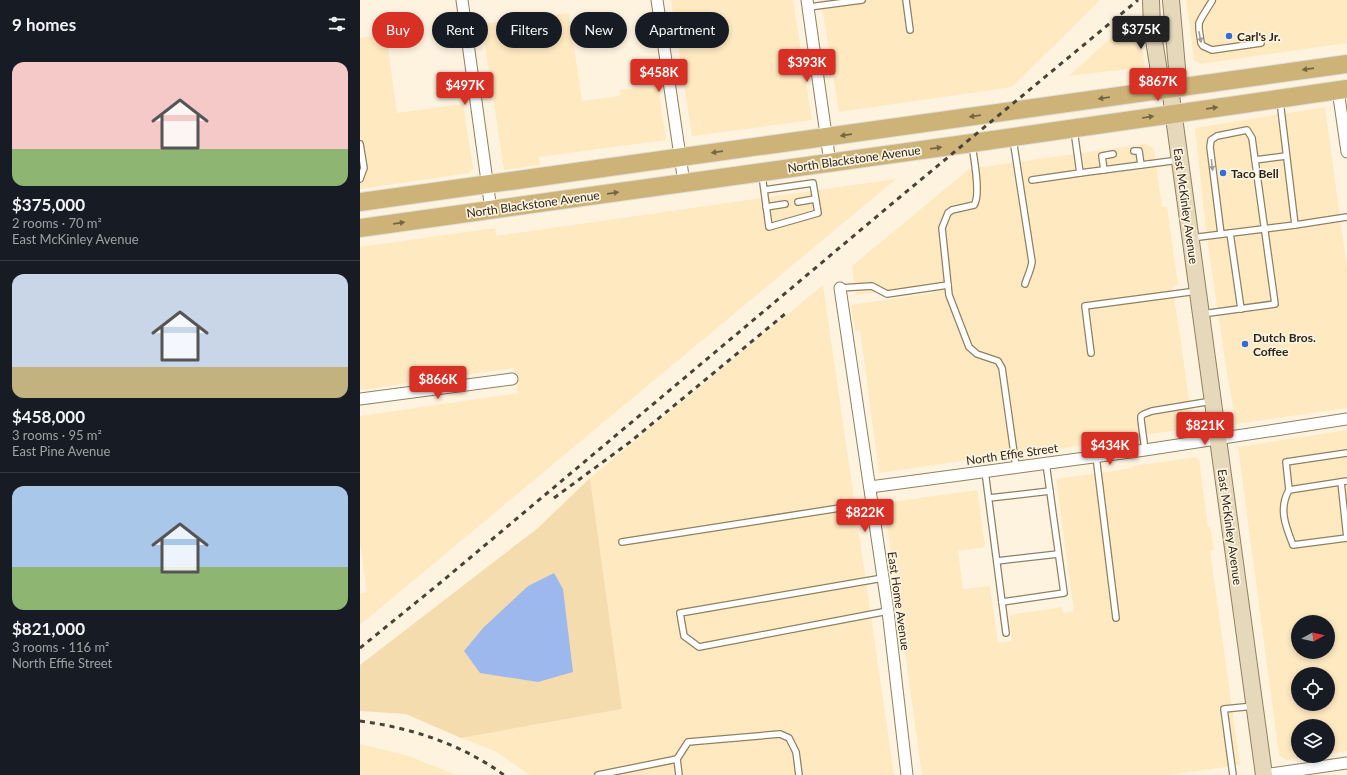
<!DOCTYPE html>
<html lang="en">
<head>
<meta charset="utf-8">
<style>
	:root { --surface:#171b24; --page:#242831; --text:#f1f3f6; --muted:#9ea1a6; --line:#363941; --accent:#d93025 }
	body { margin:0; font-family:Lato,sans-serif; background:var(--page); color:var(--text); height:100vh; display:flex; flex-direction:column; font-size:15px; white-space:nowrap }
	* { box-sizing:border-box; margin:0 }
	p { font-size:13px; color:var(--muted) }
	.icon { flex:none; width:22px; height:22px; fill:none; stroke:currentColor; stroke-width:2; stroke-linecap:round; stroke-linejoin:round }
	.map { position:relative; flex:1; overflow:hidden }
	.details { display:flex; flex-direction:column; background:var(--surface); width:360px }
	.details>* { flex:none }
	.hud { position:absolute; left:12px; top:12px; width:380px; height:36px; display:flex; gap:8px }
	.needle { width:26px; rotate:82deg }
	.buttons { position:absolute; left:931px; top:615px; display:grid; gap:8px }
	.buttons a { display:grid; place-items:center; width:44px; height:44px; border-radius:50%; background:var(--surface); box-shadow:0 2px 6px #0003; font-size:20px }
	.price { position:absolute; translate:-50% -34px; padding:0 9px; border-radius:4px; background:var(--accent); color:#fff; font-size:13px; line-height:26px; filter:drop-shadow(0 1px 2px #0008) }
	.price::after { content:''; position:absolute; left:50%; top:24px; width:12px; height:9px; margin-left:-6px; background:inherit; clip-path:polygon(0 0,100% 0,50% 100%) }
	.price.on { background:#222; color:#fff }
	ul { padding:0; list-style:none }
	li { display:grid; align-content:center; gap:8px; height:212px; padding:0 12px }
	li+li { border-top:1px solid var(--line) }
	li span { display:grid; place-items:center; height:124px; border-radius:12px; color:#555 }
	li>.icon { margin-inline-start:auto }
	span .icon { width:72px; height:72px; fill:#fffc; stroke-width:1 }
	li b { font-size:17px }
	h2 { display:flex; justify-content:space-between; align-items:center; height:48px; padding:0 12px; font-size:17px }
	.pill { padding:0 14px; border-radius:18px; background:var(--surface); box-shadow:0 2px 6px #0003; font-size:14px; line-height:36px }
	.pill.on { background:var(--accent); color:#fff }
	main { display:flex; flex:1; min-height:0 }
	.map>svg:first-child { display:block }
	.built { fill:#ffe9c1; fill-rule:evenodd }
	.green { fill:#f4dcae }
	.water { fill:#9cb8ec }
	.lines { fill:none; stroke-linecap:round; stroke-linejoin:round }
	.service-casing { stroke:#908061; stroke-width:8 }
	.minor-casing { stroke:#908061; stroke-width:13 }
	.secondary-casing { stroke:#908061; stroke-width:18 }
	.primary-casing { stroke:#e1e0df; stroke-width:20 }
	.service { stroke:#fff; stroke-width:5.5 }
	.minor { stroke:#fff; stroke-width:11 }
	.secondary { stroke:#e6d9bb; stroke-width:16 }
	.primary { stroke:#cdb377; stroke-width:18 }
	.rail { stroke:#4a4235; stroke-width:3; stroke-dasharray:5 5; stroke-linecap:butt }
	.oneway { fill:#a09d98 }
	.oneway2 { fill:#746543 }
	.poi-dot { fill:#356cdb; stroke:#fef3df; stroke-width:1.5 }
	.labels { text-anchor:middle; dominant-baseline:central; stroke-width:3.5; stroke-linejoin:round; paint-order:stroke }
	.poi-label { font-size:12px; font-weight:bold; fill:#2c2519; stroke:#fef3df; text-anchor:start }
	.street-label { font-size:12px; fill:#2c2519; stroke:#fef3df }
</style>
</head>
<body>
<main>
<section class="details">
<h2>9 homes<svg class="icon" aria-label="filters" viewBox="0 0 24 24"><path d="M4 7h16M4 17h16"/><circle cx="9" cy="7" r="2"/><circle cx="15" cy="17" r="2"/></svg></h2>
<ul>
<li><span style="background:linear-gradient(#f6c9c9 70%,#8fb573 0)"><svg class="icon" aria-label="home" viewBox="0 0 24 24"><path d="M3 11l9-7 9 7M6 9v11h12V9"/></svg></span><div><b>$375,000</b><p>2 rooms · 70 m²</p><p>East McKinley Avenue</p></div></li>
<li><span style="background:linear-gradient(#c9d6e8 75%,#c2b280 0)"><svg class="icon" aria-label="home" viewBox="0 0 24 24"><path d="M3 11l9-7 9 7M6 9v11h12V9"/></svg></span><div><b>$458,000</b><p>3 rooms · 95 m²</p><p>East Pine Avenue</p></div></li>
<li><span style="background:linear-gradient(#a9c7e8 65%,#8fb573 0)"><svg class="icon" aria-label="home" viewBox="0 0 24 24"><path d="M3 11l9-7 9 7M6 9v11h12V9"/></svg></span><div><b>$821,000</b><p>3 rooms · 116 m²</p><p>North Effie Street</p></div></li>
</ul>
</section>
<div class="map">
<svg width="987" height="775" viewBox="0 0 987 775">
	<rect width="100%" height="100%" fill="#fef3df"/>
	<g class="built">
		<path d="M311,0H433L452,120L332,136Z"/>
		<path d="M461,0H740L652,87L479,112Z"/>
		<path d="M826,0H987V43L840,64L834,60Z"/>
		<path d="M209,13L222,101L260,96V90L298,85L306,140L179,157L180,165L144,170L122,24Z"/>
		<path d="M776,15L785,67L709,76Z"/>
		<path d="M26,34L37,113L103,104L113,169L109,173L0,189V38Z"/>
		<path d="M965,107L987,268V408L876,424L866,367L847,238L835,128Z"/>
		<path d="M786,144L794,149L802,207H807L818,285L813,286L815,305L819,329L833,428L740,441L739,443L683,451V449L519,473L500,330L495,331L491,305L573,293L572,285L496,295L492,266L609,169Z"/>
		<path d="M536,179L0,625V593L7,592L0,544V416L158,393L154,368L0,390V247L135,228L136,236Z"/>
		<path d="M463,285L534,775H170L135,751L101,738L262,709L230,478Z"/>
		<path d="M987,430V751L968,754V726H938V756H954L926,760L919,755L878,447ZM938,622H968V652H938ZM938,674H968V704H938Z"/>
		<path d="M837,457V459H839L848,527H850L854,550L850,551L880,765L809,775H562L524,503L617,490L625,547L598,551L603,589L630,586L638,643L652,641L649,615L702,607L703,613L714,611L696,479L773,468V466Z"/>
		<path d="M0,744L49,756L96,775H0Z"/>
	</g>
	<path class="green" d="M230,478L262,709L101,738L46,714L0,711V665L178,528Z"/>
	<path class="water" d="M194,573L203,589L213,672L178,682L120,673L104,651L123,628L168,586Z"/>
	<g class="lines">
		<defs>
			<g id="service">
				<path d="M546,0L550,30"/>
				<path d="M852,1L842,17L839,23V29L841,43L843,46L852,50L901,43"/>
				<path d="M449,7L502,0"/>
				<path d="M714,130L720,173L819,160"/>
				<path d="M653,139L672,262C671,270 667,277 665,284"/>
				<path d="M0,144L4,168L0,179"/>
				<path d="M612,145C614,158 621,196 614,205L592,210L588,213L582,228L589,295L609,347L617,354L638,361L642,368L656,467"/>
				<path d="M774,151H779L781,165"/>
				<path d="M744,170L742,156L753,154"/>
				<path d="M402,175L409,227L458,213L453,183L404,190"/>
				<path d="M672,180L720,173"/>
				<path d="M438,202L455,199"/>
				<path d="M406,207L425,204"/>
				<path d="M935,225L987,217"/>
				<path d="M870,233L881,309"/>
				<path d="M861,234L850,147L851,140L857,136L887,130L892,138L895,160"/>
				<path d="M831,238L935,225L920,101"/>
				<path d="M480,288L512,286L527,294L588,285"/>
				<path d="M842,314L915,304L895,160L926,156"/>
				<path d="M731,353L725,306L837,291"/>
				<path d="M785,450L781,420V416L784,414L792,411L852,401"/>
				<path d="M736,456L756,618"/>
				<path d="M625,471L646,633"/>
				<path d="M987,481L929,490C918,509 926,527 933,545L987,538"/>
				<path d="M981,482L987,538"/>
				<path d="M929,490L926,462L987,453"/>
				<path d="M629,498L690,491"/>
				<path d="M262,542L512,503"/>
				<path d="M637,561L698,554"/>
				<path d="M523,578L320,613L324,636L339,647L528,611"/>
				<path d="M642,602L704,593L686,463"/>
				<path d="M238,775L317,759"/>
				<path d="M319,775L317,759L328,742L420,734L429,738L436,752L439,775"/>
				<path d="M873,775L864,709L894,706"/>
			</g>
			<g id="minor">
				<path d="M102,0L131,210"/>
				<path d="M297,0L324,183"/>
				<path d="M447,0L470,163"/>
				<path d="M978,90L987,152"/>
				<path d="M480,288L528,611L547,775"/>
				<path d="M0,399L152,379"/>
				<path d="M510,487L785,450L987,419"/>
				<path d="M904,775L987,763"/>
			</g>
			<g id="secondary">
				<path d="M791,0L792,28L799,71L810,88"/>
				<path d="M811,0L817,68L810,88L904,775"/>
			</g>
			<g id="primary">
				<path d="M0,202L987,64"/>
				<path d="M0,228L605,144L987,89"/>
			</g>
		</defs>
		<use href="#service" class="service-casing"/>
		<use href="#minor" class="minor-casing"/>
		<use href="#secondary" class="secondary-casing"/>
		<use href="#primary" class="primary-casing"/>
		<use href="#service" class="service"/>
		<use href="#minor" class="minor"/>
		<use href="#secondary" class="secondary"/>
		<use href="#primary" class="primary"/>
		<g class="rail">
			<path d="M194,498L270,442L425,314"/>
			<path d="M0,648L80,583L540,197L778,0"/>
			<path d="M0,721C52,728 101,744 144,775"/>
		</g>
	</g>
	<defs><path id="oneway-solid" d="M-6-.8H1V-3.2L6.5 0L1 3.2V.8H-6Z"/></defs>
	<g class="oneway">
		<use href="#oneway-solid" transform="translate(840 37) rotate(79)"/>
		<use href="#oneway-solid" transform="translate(852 165) rotate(83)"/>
	</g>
	<g class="oneway2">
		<use href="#oneway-solid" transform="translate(948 69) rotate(172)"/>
		<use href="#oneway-solid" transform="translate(744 98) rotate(172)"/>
		<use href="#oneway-solid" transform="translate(852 108) rotate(-8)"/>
		<use href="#oneway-solid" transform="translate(615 116) rotate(172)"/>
		<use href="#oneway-solid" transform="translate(788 117) rotate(-9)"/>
		<use href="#oneway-solid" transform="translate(486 135) rotate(172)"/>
		<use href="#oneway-solid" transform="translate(576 148) rotate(-8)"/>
		<use href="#oneway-solid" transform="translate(357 152) rotate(172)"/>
		<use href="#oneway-solid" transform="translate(253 193) rotate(-8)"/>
		<use href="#oneway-solid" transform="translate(39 223) rotate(-8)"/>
	</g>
	<g class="poi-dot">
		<circle cx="869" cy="36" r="4"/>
		<circle cx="863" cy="173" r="4"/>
		<circle cx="885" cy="344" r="4"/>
	</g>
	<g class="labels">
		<g class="poi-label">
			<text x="877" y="36">Carl's Jr.</text>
			<text x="871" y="173">Taco Bell</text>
			<text x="893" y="337">Dutch Bros.<tspan x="893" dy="14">Coffee</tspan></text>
		</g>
		<g class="street-label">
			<text transform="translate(494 159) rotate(-8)">North Blackstone Avenue</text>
			<text transform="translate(173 204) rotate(-8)">North Blackstone Avenue</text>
			<text transform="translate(826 206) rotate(82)">East McKinley Avenue</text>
			<text transform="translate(652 454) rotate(-8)">North Effie Street</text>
			<text transform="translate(870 527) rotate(82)">East McKinley Avenue</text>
			<text transform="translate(539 601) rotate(82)">East Home Avenue</text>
		</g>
	</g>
</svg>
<div class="buttons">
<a><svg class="needle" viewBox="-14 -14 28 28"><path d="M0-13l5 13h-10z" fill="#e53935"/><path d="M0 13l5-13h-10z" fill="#9ea1a6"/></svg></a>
<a><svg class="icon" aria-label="locate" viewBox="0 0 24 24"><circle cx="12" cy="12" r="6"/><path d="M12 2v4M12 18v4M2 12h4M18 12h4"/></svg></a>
<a><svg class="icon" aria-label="layers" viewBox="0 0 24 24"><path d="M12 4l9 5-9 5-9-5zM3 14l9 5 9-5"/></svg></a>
</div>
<b class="price on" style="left:781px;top:50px">$375K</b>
<b class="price" style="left:447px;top:83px">$393K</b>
<b class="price" style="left:299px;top:93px">$458K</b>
<b class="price" style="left:798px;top:102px">$867K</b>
<b class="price" style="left:105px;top:106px">$497K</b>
<b class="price" style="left:78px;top:400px">$866K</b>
<b class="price" style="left:845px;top:446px">$821K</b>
<b class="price" style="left:750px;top:466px">$434K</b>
<b class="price" style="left:505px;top:533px">$822K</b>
<div class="hud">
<a class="pill on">Buy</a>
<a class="pill">Rent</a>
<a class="pill">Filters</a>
<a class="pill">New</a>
<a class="pill">Apartment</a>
</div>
</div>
</main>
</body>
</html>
